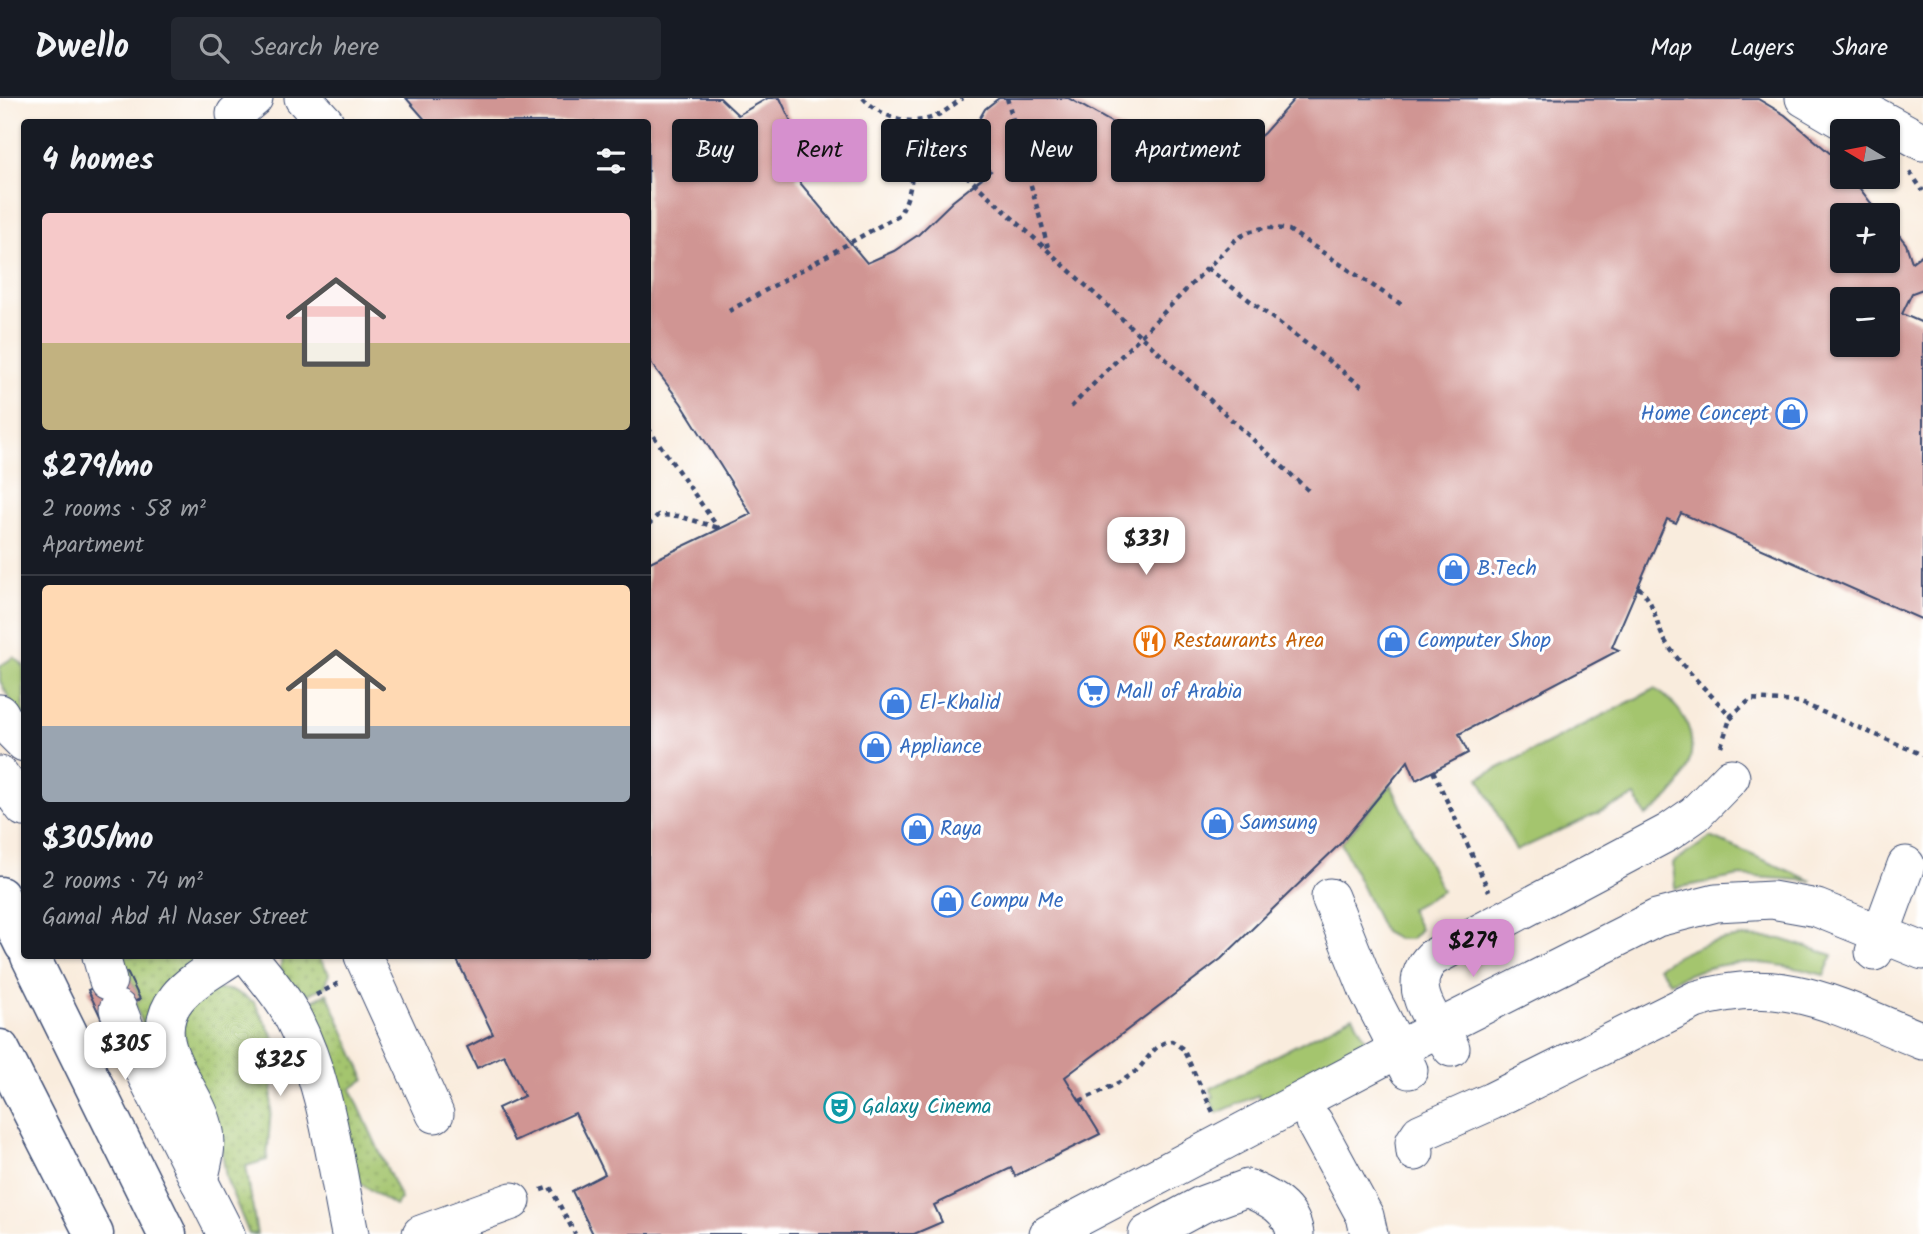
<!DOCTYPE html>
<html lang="en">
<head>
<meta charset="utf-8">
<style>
	:root { --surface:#171b24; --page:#242831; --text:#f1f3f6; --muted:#9ea1a6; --line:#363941; --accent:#d690ce }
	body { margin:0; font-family:Kalam,sans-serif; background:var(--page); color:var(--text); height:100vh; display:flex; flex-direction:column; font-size:26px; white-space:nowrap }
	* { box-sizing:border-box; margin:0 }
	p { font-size:23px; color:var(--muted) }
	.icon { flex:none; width:38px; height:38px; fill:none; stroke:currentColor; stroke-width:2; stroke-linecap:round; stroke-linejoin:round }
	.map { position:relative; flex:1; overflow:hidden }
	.details { position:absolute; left:21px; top:21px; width:630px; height:840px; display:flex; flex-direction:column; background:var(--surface); border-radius:7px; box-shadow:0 2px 5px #0004 }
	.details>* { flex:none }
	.banner { position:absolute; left:672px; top:21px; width:665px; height:63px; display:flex; gap:14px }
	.needle { width:46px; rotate:280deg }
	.fabs { position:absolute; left:1830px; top:21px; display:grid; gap:14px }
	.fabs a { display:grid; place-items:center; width:70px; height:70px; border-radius:7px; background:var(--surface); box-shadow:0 2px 5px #0004; font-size:35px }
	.price { position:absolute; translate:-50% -60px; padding:0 16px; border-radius:14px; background:#fff; color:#222; font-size:23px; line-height:46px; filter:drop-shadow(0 2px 4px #0008) }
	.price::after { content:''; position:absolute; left:50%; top:42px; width:21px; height:16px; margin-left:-10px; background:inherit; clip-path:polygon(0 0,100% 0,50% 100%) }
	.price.current { background:var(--accent); color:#111 }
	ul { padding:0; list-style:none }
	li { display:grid; align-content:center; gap:14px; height:371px; padding:0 21px }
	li+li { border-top:2px solid var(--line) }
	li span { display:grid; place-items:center; height:217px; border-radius:7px; color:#555 }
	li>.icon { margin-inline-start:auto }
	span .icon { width:126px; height:126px; fill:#fffc; stroke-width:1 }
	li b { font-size:30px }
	h2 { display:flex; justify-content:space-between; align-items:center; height:84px; padding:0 21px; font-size:30px }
	.chip { padding:0 24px; border-radius:7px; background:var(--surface); box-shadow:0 2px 5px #0004; font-size:24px; line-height:63px }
	.chip.current { background:var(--accent); color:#111 }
	header { display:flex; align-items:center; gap:42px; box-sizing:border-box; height:98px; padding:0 35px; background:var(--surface); border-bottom:2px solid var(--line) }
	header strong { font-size:33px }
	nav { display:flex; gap:38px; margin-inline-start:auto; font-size:24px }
	.search { width:490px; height:63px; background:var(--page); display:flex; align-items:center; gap:18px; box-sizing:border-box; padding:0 24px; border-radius:7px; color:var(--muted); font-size:26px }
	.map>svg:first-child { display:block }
	.grass { fill:url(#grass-dots); stroke:#607a66; stroke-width:2 }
	.garden { fill:#a4c56e; stroke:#607a66; stroke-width:2 }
	.building { fill:#d09593; fill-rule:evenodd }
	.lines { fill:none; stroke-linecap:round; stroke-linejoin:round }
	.minor-casing { stroke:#3c4b71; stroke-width:39 }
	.major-casing { stroke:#3c4b71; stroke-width:41 }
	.path { stroke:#3c4b71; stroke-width:4.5; stroke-dasharray:5 5; stroke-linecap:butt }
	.minor { stroke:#fff; stroke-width:37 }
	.major { stroke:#fff; stroke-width:38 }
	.labels { text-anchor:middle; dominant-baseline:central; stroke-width:6; stroke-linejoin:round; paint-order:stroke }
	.shop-label { font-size:21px; fill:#366cbe; stroke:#fff; text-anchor:start }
	.food-label { font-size:21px; fill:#c56008; stroke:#fff; text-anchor:start }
	.culture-label { font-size:21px; fill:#0d838f; stroke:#fff; text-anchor:start }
</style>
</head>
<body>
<header>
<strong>Dwello</strong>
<div class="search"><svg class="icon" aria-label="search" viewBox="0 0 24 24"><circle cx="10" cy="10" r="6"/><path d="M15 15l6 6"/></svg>Search here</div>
<nav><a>Map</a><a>Layers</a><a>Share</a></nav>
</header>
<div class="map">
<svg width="1923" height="1136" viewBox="0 0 1923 1136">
	<defs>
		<pattern id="grass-dots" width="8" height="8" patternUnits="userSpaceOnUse" patternTransform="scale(1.75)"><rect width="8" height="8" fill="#a4c56e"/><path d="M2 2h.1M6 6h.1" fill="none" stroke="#85a05e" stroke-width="1.8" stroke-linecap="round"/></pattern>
	</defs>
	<rect width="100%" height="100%" fill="#fff"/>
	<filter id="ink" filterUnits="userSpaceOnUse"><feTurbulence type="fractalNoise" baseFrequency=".0143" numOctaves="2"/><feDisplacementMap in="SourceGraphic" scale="14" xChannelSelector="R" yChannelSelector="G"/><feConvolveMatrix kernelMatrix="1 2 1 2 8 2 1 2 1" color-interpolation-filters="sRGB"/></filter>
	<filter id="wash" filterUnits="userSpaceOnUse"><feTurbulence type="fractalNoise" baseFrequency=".00686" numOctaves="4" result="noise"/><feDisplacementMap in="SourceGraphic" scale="28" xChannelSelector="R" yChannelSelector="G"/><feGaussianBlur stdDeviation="1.57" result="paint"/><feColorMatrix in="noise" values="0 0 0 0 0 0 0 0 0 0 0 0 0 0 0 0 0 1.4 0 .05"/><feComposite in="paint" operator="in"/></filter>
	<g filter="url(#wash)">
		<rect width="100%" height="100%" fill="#f9ecdd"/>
		<g class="grass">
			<path d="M112,858H197L190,871L165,892L189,1040L134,904L140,901L127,874L115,879Z"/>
			<path d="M282,858H318L329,875L326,888L296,902L280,875Z"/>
			<path d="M223,891L234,893L254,904L276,944L267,1062L246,1068L257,1136H249L226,1080L221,1047L192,981L180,915L211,892Z"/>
			<path d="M327,895L365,981L351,991L401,1101L395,1108L352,1080L301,909Z"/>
		</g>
		<g class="garden">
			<path d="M14,559L24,568V629L0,583V568Z"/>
			<path d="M1655,591C1711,626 1698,685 1646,718L1635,698L1516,753L1479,680Z"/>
			<path d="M1391,687L1442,793L1410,811L1420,831L1411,841H1397L1384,834L1341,745Z"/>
			<path d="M1711,739L1812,783L1740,778L1675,790L1673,765Z"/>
			<path d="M1743,839L1781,841L1833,857L1824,877C1767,861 1724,858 1670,884L1658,869C1686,851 1711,842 1743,839Z"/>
			<path d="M1353,918L1366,942L1357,953L1262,1006L1258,997L1217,1015L1210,1001L1214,999L1210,991Z"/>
		</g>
		<g id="blocks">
			<g class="building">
				<path d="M406,0H720L738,17L768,0H780L795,32L787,37L791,45L801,41L815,67L796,80L867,165L894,153L918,137L953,103L991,73L966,58L973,32L985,11L999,0H1068L1161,52L1204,57L1243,52L1264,35L1295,0L1758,1L1785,17L1832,57L1843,69V79H1851L1880,117H1843V163H1888V123L1906,146L1912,164L1923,156V191L1912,195L1902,216L1923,225V522L1681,415L1676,425L1667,421L1612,549L1619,552L1459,636L1468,655L1416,682L1408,663L1341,745L1221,861L1065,979L1100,1036L1015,1078L1011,1070L934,1107L942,1124L914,1136H593L572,1093L605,1076L593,1051L575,1015L514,1043L498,1010L524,998L504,957L477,970L467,949L493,936L455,858H648V465L751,416L681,305L648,261V24H427ZM1843,201H1888V247H1843Z"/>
				<path d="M127,874L140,901L101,920L88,892Z"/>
			</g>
		</g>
	</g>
	<g filter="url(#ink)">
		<use href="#blocks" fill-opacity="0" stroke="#3c4b71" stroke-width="2"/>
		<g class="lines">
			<defs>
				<g id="minor">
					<path d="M303,0L325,24"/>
					<path d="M1804,0L1860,33"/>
					<path d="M1842,0L1923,44"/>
					<path d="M235,16L254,0"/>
					<path d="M0,615L7,628L24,645"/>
					<path d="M0,677L24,710"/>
					<path d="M1330,799L1368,893L1409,972"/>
					<path d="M1874,854L1906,767"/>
					<path d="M101,858L108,883"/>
					<path d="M249,858C262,876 279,894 290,914C326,981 335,1062 350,1136"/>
					<path d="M363,858L435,1016"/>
					<path d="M118,911L137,960L226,1136"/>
					<path d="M1451,950C1434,922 1403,889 1432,860L1669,734L1695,716L1731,679"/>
					<path d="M1314,1024L1365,1118L1369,1136"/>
					<path d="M1415,1054L1414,1044L1420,1035L1492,1003L1695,902C1784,874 1842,911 1923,943"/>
					<path d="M199,1083C203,1065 209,1047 204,1029C194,988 142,944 177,900C190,883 216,870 233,858"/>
					<path d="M421,1136L512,1103"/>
					<path d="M1048,1136L1439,930L1657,820L1716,805L1772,802L1817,810L1923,853"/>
					<path d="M1147,1136L1201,1107L1247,1090C1270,1100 1291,1110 1295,1136"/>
				</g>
				<g id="major">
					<path d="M0,798L24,847"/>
					<path d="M30,858L167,1136"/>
					<path d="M0,951L94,1136"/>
				</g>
			</defs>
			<use href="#minor" class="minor-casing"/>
			<use href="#major" class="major-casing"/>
			<g class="path">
				<path d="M863,0C883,21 914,30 940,16C948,12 955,5 963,0"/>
				<path d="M1007,0L1049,153"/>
				<path d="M907,23L1309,393"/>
				<path d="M1910,74L1923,93"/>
				<path d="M1207,170L1363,289"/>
				<path d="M729,213L899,117C918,86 912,58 907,23"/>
				<path d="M1071,309L1234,143C1253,129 1267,128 1289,132L1405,209"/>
				<path d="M648,330L719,431"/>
				<path d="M648,427L658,417L678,418L719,430"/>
				<path d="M1638,489C1658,507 1653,525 1667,546C1686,574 1713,598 1736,624"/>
				<path d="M1721,648L1731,618L1751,601L1799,604L1923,657"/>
				<path d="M1433,673L1489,793"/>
				<path d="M316,897L339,885"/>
				<path d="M1080,1003C1099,994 1119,986 1135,974C1148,963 1154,944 1172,943L1183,951L1213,1014"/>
				<path d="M541,1092L550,1089L575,1136"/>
			</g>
			<use href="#minor" class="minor"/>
			<use href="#major" class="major"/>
		</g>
	</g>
	<defs>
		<symbol id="shop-ring" viewBox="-11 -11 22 22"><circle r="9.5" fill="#fff" stroke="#3f7fe0" stroke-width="1.5"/><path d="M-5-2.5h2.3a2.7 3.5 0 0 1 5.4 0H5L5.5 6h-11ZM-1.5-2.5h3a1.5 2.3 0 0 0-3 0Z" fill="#3f7fe0"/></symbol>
		<symbol id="restaurant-ring" viewBox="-11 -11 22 22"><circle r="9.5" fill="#fff" stroke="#e8710a" stroke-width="1.5"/><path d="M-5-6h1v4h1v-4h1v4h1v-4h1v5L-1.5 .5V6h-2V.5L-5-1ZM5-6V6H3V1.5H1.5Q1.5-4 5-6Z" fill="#e8710a"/></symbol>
		<symbol id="supermarket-ring" viewBox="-11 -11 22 22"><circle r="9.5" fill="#fff" stroke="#3f7fe0" stroke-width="1.5"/><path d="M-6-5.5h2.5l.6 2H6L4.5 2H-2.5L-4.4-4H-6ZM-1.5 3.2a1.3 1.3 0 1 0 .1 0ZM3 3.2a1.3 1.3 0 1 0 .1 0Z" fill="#3f7fe0"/></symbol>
		<symbol id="theatre-ring" viewBox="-11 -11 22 22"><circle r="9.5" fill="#fff" stroke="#0f9aa8" stroke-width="1.5"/><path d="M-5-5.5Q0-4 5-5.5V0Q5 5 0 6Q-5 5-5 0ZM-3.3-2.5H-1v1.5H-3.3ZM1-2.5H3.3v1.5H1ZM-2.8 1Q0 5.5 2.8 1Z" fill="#0f9aa8"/></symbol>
	</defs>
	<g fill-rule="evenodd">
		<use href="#shop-ring" x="1774" y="298" width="35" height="35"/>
		<use href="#shop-ring" x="1436" y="454" width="35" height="35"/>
		<use href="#restaurant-ring" x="1132" y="526" width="35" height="35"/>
		<use href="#shop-ring" x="1376" y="526" width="35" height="35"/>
		<use href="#supermarket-ring" x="1076" y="576" width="35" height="35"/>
		<use href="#shop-ring" x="878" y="588" width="35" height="35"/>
		<use href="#shop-ring" x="858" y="632" width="35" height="35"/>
		<use href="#shop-ring" x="1200" y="708" width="35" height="35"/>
		<use href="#shop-ring" x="900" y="714" width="35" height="35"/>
		<use href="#shop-ring" x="930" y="786" width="35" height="35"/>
		<use href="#theatre-ring" x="822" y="992" width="35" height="35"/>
	</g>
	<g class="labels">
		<g class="shop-label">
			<text x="1769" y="316" text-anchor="end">Home Concept</text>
			<text x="1477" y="471">B.Tech</text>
			<text x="1417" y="543">Computer Shop</text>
			<text x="1116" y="594">Mall of Arabia</text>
			<text x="919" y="605">El-Khalid</text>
			<text x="899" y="649">Appliance</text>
			<text x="1240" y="725">Samsung</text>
			<text x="940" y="731">Raya</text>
			<text x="970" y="803">Compu Me</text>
		</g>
		<g class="food-label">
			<text x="1173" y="543">Restaurants Area</text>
		</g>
		<g class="culture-label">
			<text x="862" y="1009">Galaxy Cinema</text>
		</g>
	</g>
</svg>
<div class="fabs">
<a><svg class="needle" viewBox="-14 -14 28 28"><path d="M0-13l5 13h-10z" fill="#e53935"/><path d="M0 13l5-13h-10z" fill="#9ea1a6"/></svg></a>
<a>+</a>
<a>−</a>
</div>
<b class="price" style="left:1146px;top:479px">$331</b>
<b class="price current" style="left:1473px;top:881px">$279</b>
<b class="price" style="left:125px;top:984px">$305</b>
<b class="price" style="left:280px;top:1000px">$325</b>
<div class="banner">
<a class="chip">Buy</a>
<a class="chip current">Rent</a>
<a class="chip">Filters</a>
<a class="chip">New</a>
<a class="chip">Apartment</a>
</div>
<section class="details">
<h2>4 homes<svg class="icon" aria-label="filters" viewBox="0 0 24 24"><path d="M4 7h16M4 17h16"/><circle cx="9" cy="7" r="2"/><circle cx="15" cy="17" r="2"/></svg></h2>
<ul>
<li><span style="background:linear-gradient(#f6c9c9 60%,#c2b280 0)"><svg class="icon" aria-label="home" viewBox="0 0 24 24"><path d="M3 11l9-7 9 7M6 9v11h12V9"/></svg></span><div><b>$279/mo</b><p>2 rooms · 58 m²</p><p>Apartment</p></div></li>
<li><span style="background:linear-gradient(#ffd9b3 65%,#9aa5b1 0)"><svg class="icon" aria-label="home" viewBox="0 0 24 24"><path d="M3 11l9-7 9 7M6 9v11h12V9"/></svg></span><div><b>$305/mo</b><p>2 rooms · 74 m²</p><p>Gamal Abd Al Naser Street</p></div></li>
</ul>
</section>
</div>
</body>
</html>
